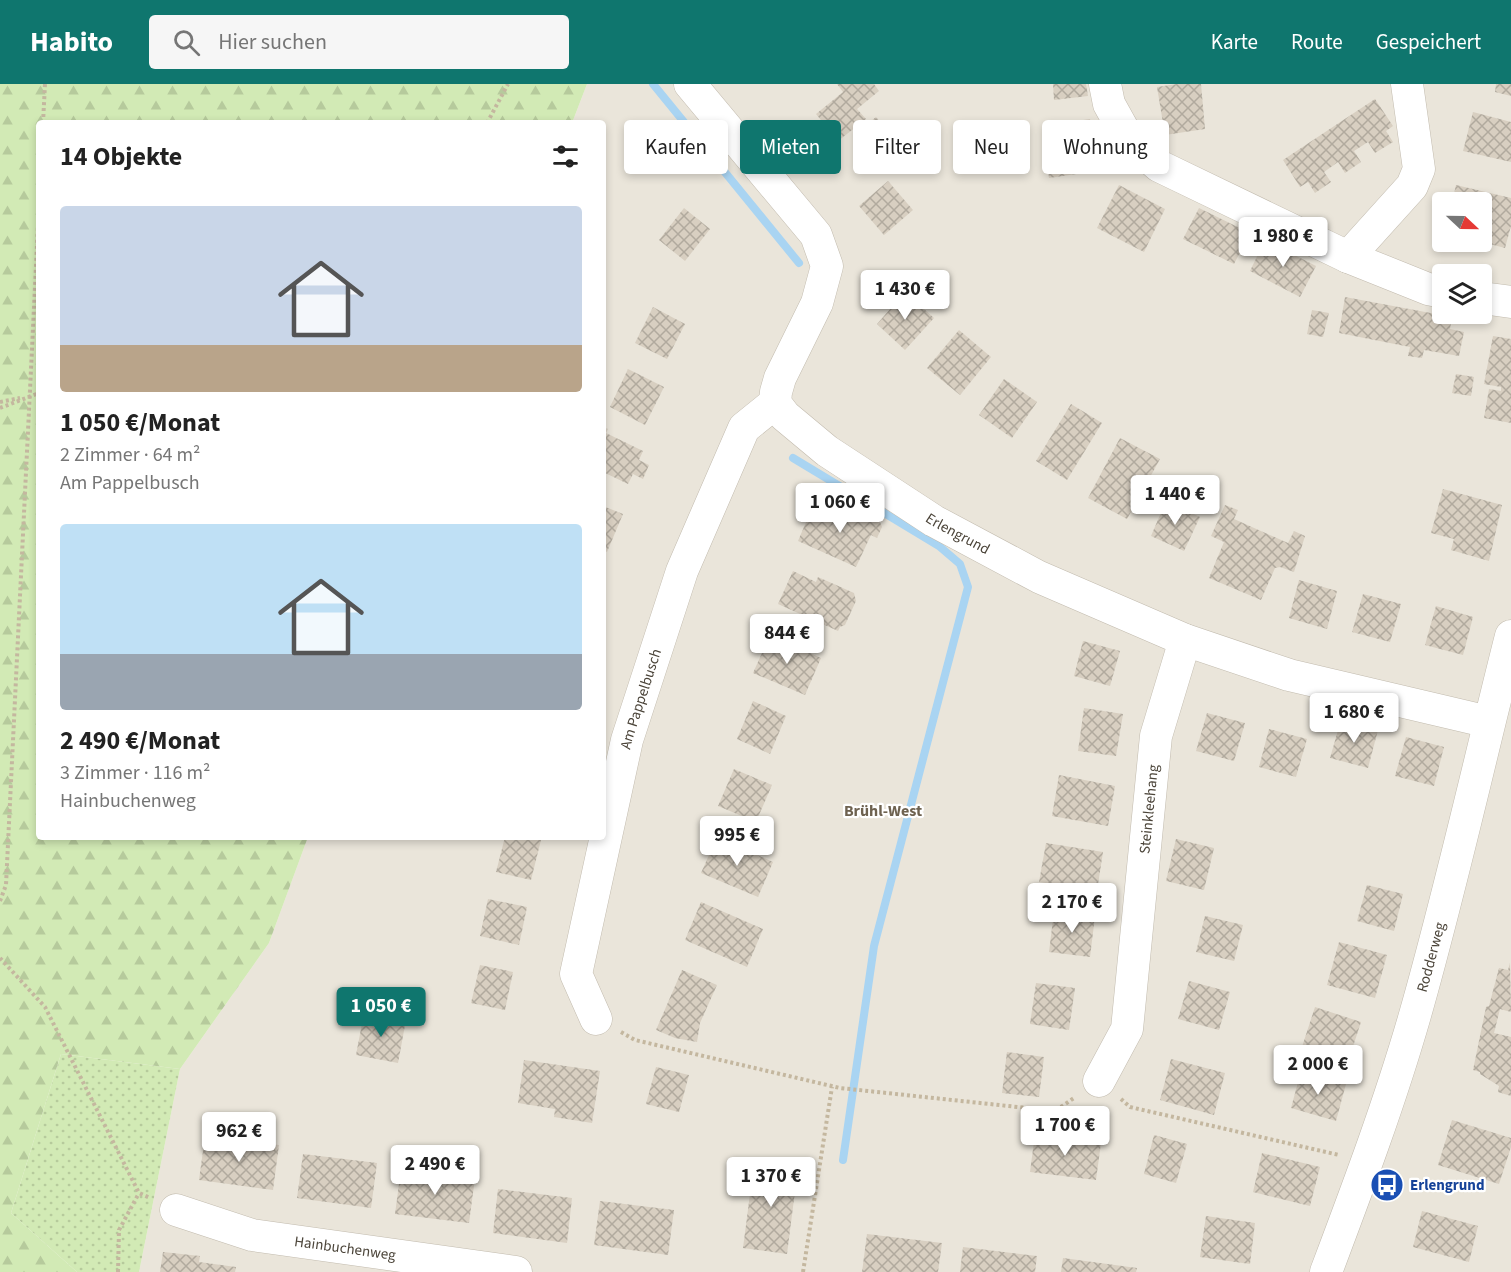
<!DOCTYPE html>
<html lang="de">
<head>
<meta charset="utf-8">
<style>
	:root { --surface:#fff; --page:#f6f6f6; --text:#222; --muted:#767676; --accent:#0f766e }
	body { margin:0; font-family:"Source Sans 3",sans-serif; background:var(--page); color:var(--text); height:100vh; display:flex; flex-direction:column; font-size:22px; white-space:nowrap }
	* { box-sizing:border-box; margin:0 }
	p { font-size:20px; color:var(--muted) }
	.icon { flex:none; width:33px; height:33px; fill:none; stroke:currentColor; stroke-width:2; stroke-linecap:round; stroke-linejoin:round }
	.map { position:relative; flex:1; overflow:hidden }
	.side { position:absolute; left:36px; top:36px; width:570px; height:720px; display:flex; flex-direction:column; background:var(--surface); border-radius:6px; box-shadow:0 3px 9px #0003 }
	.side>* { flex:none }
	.guide { position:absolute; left:624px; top:36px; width:570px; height:54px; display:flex; gap:12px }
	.needle { width:39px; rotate:112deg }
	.controls { position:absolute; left:1432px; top:108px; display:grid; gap:12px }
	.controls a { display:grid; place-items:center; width:60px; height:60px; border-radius:6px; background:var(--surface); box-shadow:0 3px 9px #0003; font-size:30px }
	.price { position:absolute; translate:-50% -51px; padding:0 14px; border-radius:6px; background:#fff; color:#222; font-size:20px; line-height:39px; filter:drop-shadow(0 2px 3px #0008) }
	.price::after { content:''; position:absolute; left:50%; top:36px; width:18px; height:14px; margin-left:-9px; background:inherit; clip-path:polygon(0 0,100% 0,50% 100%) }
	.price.current { background:var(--accent); color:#fff }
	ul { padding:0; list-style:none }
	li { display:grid; align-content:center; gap:12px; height:318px; padding:0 24px }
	li span { display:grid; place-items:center; height:186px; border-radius:6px; color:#555 }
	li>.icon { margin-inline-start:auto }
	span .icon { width:108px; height:108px; fill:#fffc; stroke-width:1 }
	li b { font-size:26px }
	h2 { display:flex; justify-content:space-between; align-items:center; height:72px; padding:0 24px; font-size:26px }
	.pill { padding:0 21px; border-radius:6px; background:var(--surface); box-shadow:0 3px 9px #0003; font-size:21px; line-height:54px }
	.pill.current { background:var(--accent); color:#fff }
	header { display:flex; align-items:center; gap:36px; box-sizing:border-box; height:84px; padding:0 30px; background:var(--accent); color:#fff }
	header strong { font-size:28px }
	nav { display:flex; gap:33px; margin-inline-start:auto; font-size:21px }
	.search { width:420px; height:54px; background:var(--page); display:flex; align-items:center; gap:15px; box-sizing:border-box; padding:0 21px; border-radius:6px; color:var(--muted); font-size:22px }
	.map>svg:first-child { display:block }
	.residential { fill:#eae5da; fill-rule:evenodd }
	.grass { fill:url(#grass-dots) }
	.forest { fill:url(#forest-firs) }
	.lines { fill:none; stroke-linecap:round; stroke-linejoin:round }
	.stream { stroke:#a9d4f2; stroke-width:8 }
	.building { fill:url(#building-cross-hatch) }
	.minor-casing { stroke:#c2bbae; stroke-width:33 }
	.path { stroke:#c4b79f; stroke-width:4; stroke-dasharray:3 3; stroke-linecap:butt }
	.minor { stroke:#fff; stroke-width:32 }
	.labels { text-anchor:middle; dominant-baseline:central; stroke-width:4.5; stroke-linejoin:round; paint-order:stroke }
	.street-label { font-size:15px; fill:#4b4439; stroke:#fff }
	.transit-label { font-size:15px; font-weight:bold; fill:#164399; stroke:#fff; text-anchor:start }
	.neighbourhood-label { font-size:16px; font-weight:bold; fill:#6e6250; stroke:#fff }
</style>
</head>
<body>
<header>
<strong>Habito</strong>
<div class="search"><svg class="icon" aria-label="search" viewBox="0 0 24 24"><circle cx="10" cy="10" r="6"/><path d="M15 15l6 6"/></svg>Hier suchen</div>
<nav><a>Karte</a><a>Route</a><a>Gespeichert</a></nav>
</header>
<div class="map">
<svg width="1511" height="1188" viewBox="0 0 1511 1188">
	<defs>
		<pattern id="grass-dots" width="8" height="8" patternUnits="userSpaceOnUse" patternTransform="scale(1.5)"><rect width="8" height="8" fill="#d2eab5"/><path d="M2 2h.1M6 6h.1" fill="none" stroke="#b6ca9c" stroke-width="1.8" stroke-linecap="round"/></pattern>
		<pattern id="forest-firs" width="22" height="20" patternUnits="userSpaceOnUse" patternTransform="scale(1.5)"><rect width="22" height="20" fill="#d2eab5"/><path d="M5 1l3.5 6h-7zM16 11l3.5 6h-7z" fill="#b6ca9c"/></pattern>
		<pattern id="building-cross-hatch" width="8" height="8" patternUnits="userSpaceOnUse" patternTransform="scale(1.5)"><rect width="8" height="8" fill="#d8cfc1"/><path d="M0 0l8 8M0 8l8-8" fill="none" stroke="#b1aa9e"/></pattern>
	</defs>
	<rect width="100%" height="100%" fill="#f6f3ec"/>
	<path class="residential" d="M587,0H1511V1188H139L180,985L269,859L308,753H603V39H572ZM1443,118H1482V158H1443ZM1443,190H1482V230H1443Z"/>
	<path class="grass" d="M61,970L180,985L139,1188H77L11,1129Z"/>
	<path class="forest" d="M0,0H587L572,39H39V753H308L269,859L180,985L61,970L11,1129L77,1188H0Z"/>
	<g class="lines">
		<g class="stream">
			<path d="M653,0L799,179"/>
			<path d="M793,374L939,462L960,480L968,503L874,862L843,1076"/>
		</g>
	</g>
	<g class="building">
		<path d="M837,0H874L879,7L857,25L866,35L838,57L816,30L843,8Z"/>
		<path d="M1053,0H1086L1088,12L1054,16Z"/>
		<path d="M1177,0H1201L1205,45L1165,51L1157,3Z"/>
		<path d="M1496,0H1511V12L1495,8Z"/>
		<path d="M1375,15L1393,42L1386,47L1393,58L1375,69L1368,58L1354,67L1361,78L1345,89L1338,78L1324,88L1331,98L1315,109L1308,98L1300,103L1283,76Z"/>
		<path d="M1473,28L1511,38V78L1463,67Z"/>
		<path d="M876,33L885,44L867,59L858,48Z"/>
		<path d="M1090,35L1097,87L1049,94L1042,42Z"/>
		<path d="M888,97L913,126L884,151L859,122Z"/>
		<path d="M1119,101L1165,125L1144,168L1097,144Z"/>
		<path d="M1456,101L1511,114V142L1505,164L1482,158V118H1452Z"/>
		<path d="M684,124L710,145L685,177L659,156Z"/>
		<path d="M1199,124L1250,149L1234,180L1183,155Z"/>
		<path d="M1265,156L1316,182L1300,213L1250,187Z"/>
		<path d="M905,208L934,234L905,266L877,240Z"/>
		<path d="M1345,213L1452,233L1450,245L1464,248L1459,272L1424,266L1422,274L1408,272L1410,263L1339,249Z"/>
		<path d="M653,223L685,240L667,275L635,259Z"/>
		<path d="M1312,226L1329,229L1323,253L1307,250Z"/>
		<path d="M959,246L991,273L960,311L927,284Z"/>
		<path d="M1493,252L1511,255V339L1484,334L1489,305L1501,307V303L1484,300Z"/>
		<path d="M628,285L664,303L645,341L610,323Z"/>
		<path d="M1456,290L1474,293L1471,312L1452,309Z"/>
		<path d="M1004,295L1037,318L1012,354L979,331Z"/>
		<path d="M1071,320L1102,339L1067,396L1036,377Z"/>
		<path d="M603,343L608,345L606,349L643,367L639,376L649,381L643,395L633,390L628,400L603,388Z"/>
		<path d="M1120,354L1160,375L1127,435L1088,414Z"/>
		<path d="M1443,405L1502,421L1489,477L1451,466L1454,455L1431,449Z"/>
		<path d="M1166,417L1200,433L1184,467L1151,452Z"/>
		<path d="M843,419L880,438L882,443L877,454L871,451L856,483L798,457L812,424L836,435Z"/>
		<path d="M1225,421L1238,426L1234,435L1288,459L1294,447L1305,452L1294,488L1280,483L1275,484L1261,516L1209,494L1224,458L1211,452Z"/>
		<path d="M603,422L623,430L607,468L603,466Z"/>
		<path d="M793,487L816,498L818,493L854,509L856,517L845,541L840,543L838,547L778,520Z"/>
		<path d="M1299,496L1337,507L1327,545L1289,534Z"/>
		<path d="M1363,510L1401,520L1390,558L1352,548Z"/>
		<path d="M1436,522L1473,533L1463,571L1425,561Z"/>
		<path d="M770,551L821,574L805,611L753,589Z"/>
		<path d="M1083,557L1120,567L1110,602L1074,592Z"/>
		<path d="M753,617L786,632L770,670L737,655Z"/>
		<path d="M1084,624L1123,630L1116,672L1078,667Z"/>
		<path d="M1207,629L1245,639L1234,677L1196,667Z"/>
		<path d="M1341,636L1378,646L1368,684L1330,674Z"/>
		<path d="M1269,645L1307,655L1296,693L1259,683Z"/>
		<path d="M1406,653L1444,663L1434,702L1395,692Z"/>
		<path d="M734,685L772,701L756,738L718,722Z"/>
		<path d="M1059,691L1115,702L1108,742L1052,732Z"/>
		<path d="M505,753H529L541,756L531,796L496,788Z"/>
		<path d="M717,753L773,778L758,813L701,789Z"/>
		<path d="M1176,755L1214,764L1204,806L1166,797Z"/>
		<path d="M1046,759L1103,768L1097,807L1039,798Z"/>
		<path d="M1367,801L1403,810L1394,847L1357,837Z"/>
		<path d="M488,815L527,823L519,861L480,852Z"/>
		<path d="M701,818L763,845L747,883L685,856Z"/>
		<path d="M1054,827L1095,832L1090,873L1049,868Z"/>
		<path d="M1205,832L1243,841L1234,877L1196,868Z"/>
		<path d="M1339,858L1387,871L1375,914L1327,901Z"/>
		<path d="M1510,879L1511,928L1500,925L1494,949L1511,953V1012L1498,1008L1499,1002L1480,990V988L1473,986L1486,923L1489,922L1499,884L1508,886Z"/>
		<path d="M480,881L513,888L505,926L471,919Z"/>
		<path d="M682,886L717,901L700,939L697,958L675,954L656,946Z"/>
		<path d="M1189,897L1230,908L1219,946L1178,935Z"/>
		<path d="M1036,899L1075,904L1069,946L1030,940Z"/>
		<path d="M1315,923L1361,938L1346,984L1300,969Z"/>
		<path d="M364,929L406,936L398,979L356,971Z"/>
		<path d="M1007,968L1044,973L1039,1013L1002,1009Z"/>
		<path d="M1171,975L1225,989L1214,1031L1160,1016Z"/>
		<path d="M524,976L600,987L592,1039L554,1033L555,1025L518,1019Z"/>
		<path d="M656,983L689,991L679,1028L646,1020Z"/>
		<path d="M1301,987L1346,1000L1336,1037L1291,1024Z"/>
		<path d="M1452,1036L1511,1054V1063L1499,1100L1438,1081Z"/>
		<path d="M1035,1050L1101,1059L1096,1096L1030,1088Z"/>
		<path d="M1154,1051L1187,1060L1176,1099L1144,1090Z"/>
		<path d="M205,1052L279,1061L273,1106L199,1096Z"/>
		<path d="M1262,1069L1320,1083L1310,1122L1253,1108Z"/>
		<path d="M303,1070L377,1079L371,1124L297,1114Z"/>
		<path d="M754,1079L798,1084L787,1170L743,1164Z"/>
		<path d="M401,1085L475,1094L469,1139L395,1130Z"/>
		<path d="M498,1105L572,1114L567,1159L493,1149Z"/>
		<path d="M600,1117L674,1126L668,1171L594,1161Z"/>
		<path d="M1422,1127L1478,1142L1469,1178L1413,1163Z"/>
		<path d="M1206,1132L1255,1139L1250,1180L1200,1173Z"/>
		<path d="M867,1150L942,1159L938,1188H862Z"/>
		<path d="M963,1163L1037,1172L1035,1188H960Z"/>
		<path d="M163,1168L200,1172L199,1178L236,1183L235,1188H160Z"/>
		<path d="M1063,1174L1137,1184L1136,1188H1061Z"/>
	</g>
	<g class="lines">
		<defs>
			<g id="minor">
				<path id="s1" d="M690,0L816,151L827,182L817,219L780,294L776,308L775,319L785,332L827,367L934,437L1039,493L1185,556L1289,591L1489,638"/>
				<path d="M1105,0L1109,20L1129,56L1159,82L1348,173L1428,205L1443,208"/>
				<path d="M1348,173L1412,102L1419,85L1407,0"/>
				<path d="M1482,214L1511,218"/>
				<path id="s2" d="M596,935L576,890L627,656L682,487L744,344L775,319"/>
				<path id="s3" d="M1099,997L1127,945L1156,652L1185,556"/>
				<path id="s4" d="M176,1126L252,1151L516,1188"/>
				<path id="s5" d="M1326,1188C1358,1103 1390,1018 1415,931C1451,805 1479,678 1511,552"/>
			</g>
		</defs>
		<use href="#minor" class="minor-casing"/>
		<g class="path">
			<path d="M43,39L45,0"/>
			<path d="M487,39L508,0"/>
			<path d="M0,318L20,314"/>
			<path d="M0,324L39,309"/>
			<path d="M0,817L6,801L39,120"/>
			<path d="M0,874L45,923L139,1109L150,1114"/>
			<path d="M621,948L635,956L840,1004L1055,1027L1074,1014"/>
			<path d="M1121,1015L1130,1023L1339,1071"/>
			<path d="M118,1188L119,1146L139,1109"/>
			<path d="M803,1188L832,1003"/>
		</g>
		<use href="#minor" class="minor"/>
	</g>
	<defs>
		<symbol id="bus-disc" viewBox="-11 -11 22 22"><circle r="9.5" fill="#1a4fb4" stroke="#fff"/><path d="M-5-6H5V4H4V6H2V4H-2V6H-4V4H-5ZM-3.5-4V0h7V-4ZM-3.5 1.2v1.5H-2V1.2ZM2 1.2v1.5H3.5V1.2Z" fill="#fff"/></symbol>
	</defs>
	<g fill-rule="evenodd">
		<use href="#bus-disc" x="1368" y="1082" width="38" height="38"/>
	</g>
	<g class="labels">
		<g class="street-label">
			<text stroke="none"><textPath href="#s1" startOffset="603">Erlengrund</textPath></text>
			<text stroke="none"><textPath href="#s2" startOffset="332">Am Pappelbusch</textPath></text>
			<text stroke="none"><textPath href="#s3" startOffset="280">Steinkleehang</textPath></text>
			<text stroke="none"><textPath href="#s5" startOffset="332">Rodderweg</textPath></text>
			<text stroke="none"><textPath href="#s4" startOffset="174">Hainbuchenweg</textPath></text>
		</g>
		<g class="transit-label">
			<text x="1410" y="1101">Erlengrund</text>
		</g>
		<g class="neighbourhood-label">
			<text x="883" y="727">Brühl-West</text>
		</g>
	</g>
</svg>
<div class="controls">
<a><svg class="needle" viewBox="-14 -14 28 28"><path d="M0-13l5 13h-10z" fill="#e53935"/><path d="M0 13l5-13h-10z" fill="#767676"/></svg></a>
<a><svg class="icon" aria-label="layers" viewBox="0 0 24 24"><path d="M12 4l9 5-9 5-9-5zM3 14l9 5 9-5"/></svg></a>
</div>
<b class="price" style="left:1283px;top:184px">1 980 €</b>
<b class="price" style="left:905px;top:237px">1 430 €</b>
<b class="price" style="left:1175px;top:442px">1 440 €</b>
<b class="price" style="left:840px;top:450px">1 060 €</b>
<b class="price" style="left:787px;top:581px">844 €</b>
<b class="price" style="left:1354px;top:660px">1 680 €</b>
<b class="price" style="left:737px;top:783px">995 €</b>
<b class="price" style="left:1072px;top:850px">2 170 €</b>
<b class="price current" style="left:381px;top:954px">1 050 €</b>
<b class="price" style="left:1318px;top:1012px">2 000 €</b>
<b class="price" style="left:1065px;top:1073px">1 700 €</b>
<b class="price" style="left:239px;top:1079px">962 €</b>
<b class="price" style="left:435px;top:1112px">2 490 €</b>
<b class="price" style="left:771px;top:1124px">1 370 €</b>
<div class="guide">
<a class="pill">Kaufen</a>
<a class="pill current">Mieten</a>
<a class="pill">Filter</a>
<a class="pill">Neu</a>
<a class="pill">Wohnung</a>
</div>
<section class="side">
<h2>14 Objekte<svg class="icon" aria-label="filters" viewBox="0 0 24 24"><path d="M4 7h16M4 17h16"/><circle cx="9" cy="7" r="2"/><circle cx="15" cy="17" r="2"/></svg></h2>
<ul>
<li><span style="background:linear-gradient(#c9d6e8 75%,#b9a48a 0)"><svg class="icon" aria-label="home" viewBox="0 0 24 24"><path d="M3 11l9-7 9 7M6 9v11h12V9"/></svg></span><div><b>1 050 €/Monat</b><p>2 Zimmer · 64 m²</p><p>Am Pappelbusch</p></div></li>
<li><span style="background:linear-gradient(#bfe0f5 70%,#9aa5b1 0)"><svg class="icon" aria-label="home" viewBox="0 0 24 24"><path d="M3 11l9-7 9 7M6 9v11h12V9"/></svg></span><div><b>2 490 €/Monat</b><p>3 Zimmer · 116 m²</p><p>Hainbuchenweg</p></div></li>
</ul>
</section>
</div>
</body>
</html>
